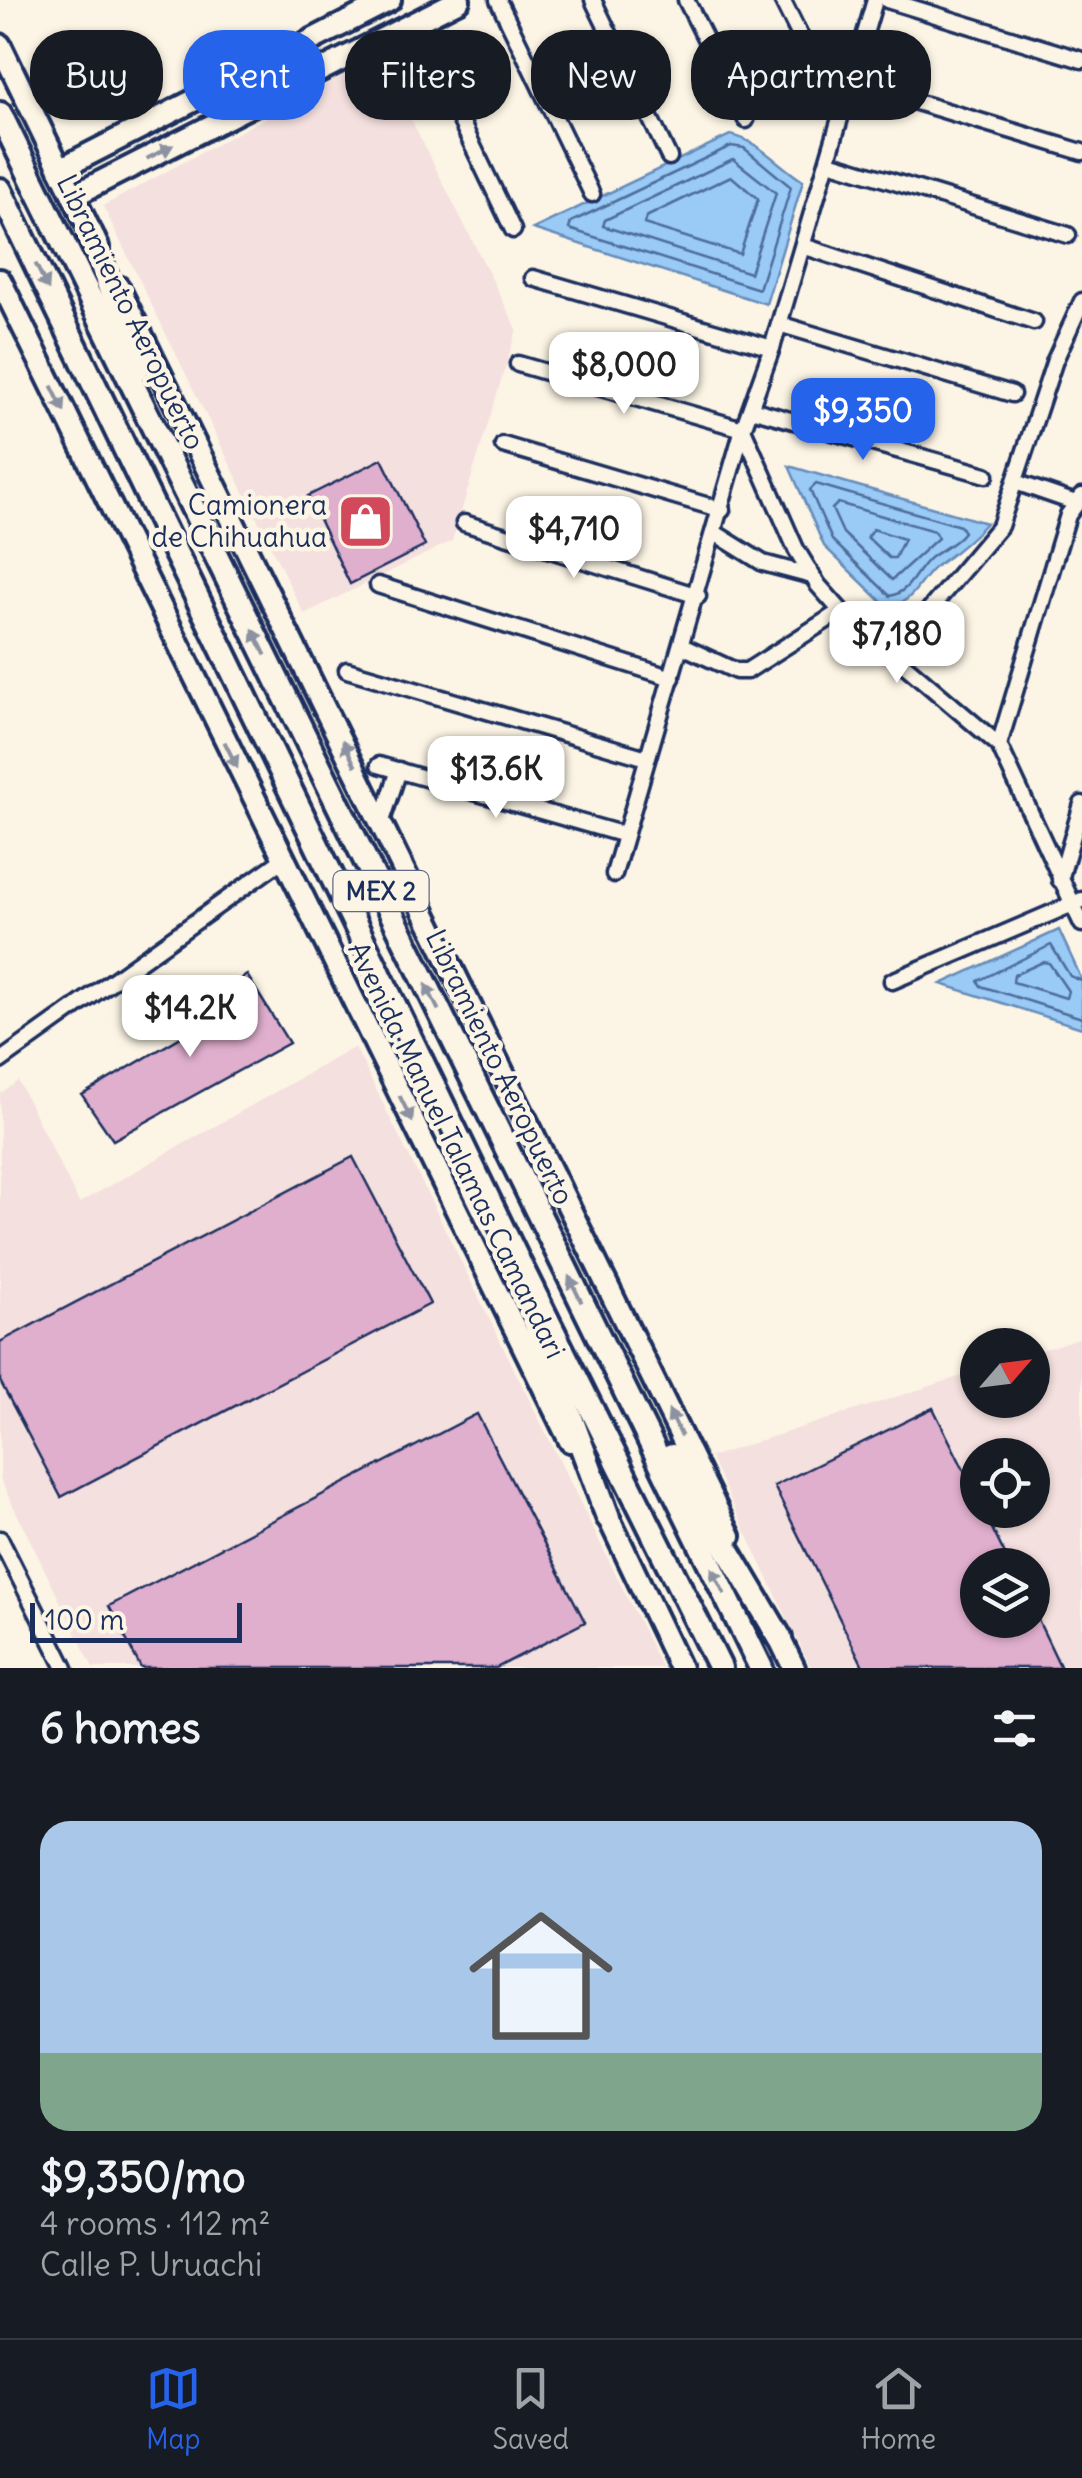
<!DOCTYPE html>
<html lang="en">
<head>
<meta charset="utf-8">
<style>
	:root { --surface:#171b24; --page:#242831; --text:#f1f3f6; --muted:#9ea1a6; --line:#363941; --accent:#2563eb }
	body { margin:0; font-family:Delius,sans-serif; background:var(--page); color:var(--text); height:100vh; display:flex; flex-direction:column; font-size:38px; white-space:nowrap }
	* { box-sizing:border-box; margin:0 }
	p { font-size:32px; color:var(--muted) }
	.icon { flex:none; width:55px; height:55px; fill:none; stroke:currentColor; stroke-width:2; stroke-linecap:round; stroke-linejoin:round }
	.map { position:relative; height:1668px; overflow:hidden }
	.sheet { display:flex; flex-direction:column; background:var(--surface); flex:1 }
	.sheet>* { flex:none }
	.guide { position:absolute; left:30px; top:30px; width:1022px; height:90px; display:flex; gap:20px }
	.needle { width:65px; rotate:62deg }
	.fabs { position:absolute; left:960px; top:1328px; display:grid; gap:20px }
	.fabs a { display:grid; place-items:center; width:90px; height:90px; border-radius:50%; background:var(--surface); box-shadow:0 2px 8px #0004; font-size:50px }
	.scale { position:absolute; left:30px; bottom:25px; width:212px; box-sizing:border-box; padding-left:10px; border:5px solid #1b2f5e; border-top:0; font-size:28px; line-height:35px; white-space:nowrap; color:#1b2f5e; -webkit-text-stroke:8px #fcf5e5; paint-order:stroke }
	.price { position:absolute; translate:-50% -85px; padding:0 22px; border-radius:20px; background:#fff; color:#222; font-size:32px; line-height:65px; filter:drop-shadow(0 2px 5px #0008) }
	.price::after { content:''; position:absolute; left:50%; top:60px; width:30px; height:22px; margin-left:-15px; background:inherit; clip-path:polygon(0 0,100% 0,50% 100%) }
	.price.current { background:var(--accent); color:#fff }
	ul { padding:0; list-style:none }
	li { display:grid; align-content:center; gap:20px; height:530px; padding:0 40px }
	li span { display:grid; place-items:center; height:310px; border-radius:30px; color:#555 }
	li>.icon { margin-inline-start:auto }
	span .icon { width:180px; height:180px; fill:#fffc; stroke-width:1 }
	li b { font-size:42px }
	h2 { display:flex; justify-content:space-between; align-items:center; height:120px; padding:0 40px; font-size:42px }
	.tag { padding:0 35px; border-radius:40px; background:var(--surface); box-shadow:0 2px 8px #0004; font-size:35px; line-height:90px }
	.tag.current { background:var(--accent); color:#fff }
	.tabs { display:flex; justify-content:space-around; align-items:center; height:140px; border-top:2px solid var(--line); background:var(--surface); font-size:28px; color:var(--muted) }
	.tabs a { display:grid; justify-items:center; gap:5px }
	.tabs .current { color:var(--accent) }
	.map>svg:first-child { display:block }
	.built { fill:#f4e0de; fill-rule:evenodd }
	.water { fill:#9acaf6; stroke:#678cb9; stroke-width:2.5 }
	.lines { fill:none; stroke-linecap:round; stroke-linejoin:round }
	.shore { stroke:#4e6d9b; stroke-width:2.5 }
	.building { fill:#e0afce; stroke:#1b2f5e; stroke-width:2.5 }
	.minor-casing { stroke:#1b2f5e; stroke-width:21 }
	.secondary-casing { stroke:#1b2f5e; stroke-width:28 }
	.trunk-casing { stroke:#1b2f5e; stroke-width:30 }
	.minor { stroke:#fcf5e5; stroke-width:14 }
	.secondary { stroke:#fcf5e5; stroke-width:20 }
	.trunk { stroke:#fcf5e5; stroke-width:22 }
	.oneway { fill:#8c92a2 }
	.labels { text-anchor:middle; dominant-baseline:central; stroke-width:9; stroke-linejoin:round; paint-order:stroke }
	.shield { fill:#fcf5e5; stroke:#5e6a86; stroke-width:2.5 }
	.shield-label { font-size:25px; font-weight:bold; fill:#1b2f5e }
	.street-label { font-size:28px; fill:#1b2f5e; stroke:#fcf5e5 }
	.poi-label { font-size:28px; fill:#1b2f5e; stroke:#fcf5e5; text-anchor:end }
</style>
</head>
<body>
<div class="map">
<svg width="1082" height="1668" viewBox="0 0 1082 1668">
	<rect width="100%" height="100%" fill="#fcf5e5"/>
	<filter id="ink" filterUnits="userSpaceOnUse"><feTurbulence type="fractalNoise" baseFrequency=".01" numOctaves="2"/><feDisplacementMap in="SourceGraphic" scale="20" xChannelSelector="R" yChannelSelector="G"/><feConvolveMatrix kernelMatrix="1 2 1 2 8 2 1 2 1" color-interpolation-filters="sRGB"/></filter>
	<g filter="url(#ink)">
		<g class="built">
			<path d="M379,56L517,329L452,541L304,614L103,206Z"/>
			<path d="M355,1047L662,1668H93L0,1479V1094L18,1081L79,1203Z"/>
			<path d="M1082,1337V1668H811L710,1457L977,1371L978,1400H1032L1033,1353ZM978,1455H1032V1510H978ZM978,1565H1032V1620H978Z"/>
		</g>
		<g class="water">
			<path d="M730,135C758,140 779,166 803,181L766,304L533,229Z"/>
			<path d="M789,466L986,523C971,540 957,551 939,564C918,578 916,605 886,606L824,546Z"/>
			<path d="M1059,930L1082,980V1028L941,984Z"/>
		</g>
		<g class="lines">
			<g class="shore">
				<path d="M731,146L744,148L791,187L759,289L569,229L571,222Z"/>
				<path d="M733,159L776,193L750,273L603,226L605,220Z"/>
				<path d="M731,176L758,199L740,254L644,224L646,217Z"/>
				<path d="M816,484L960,526L964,532C954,545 943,548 931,557C915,570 912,591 890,596L832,540L810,490Z"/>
				<path d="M838,503L934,531L938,538L892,580L843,533L832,509Z"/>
				<path d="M873,529L904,539L895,558H889L867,537Z"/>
				<path d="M1043,962L1049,963L1068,991L1066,998L1013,982L1014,975Z"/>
				<path d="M1082,981L1070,976L1051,945L978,981L981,986L1082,1018"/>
			</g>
		</g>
		<g class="building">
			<path d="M382,459L425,546L350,584L308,496Z"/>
			<path d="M247,975L289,1043L113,1140L82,1095L191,1031L182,1016Z"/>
			<path d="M353,1157L430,1304L61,1497L0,1381V1342Z"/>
			<path d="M933,1408L978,1498V1510H983L1010,1565H978V1620H1038L1061,1668H864L774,1486Z"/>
			<path d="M477,1414L585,1622L496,1668H141L109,1606Z"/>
		</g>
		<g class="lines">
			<defs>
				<g id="minor">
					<path d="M498,0L592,194"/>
					<path d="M593,0L669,157"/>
					<path d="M686,0L746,120"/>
					<path d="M782,0L819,74"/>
					<path d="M887,0L1082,60"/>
					<path d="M414,23L513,230"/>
					<path d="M850,82L1082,152"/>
					<path d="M829,162L1068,235"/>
					<path d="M803,246L1034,322"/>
					<path d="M533,278L772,348"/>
					<path d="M779,324L1012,394"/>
					<path d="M518,364L743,429L796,549L818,585L841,611L999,745L1082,924"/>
					<path d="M751,409L986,475"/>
					<path d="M503,445L722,510"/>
					<path d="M1015,482L1076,503"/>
					<path d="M464,523L698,596"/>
					<path d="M715,533L763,563L812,576"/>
					<path d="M378,585L672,678"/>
					<path d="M682,646L736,671H747L841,611"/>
					<path d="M892,654L1000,526L1055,360L1082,301"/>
					<path d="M347,670L647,758"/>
					<path d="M999,745L1068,515L1082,496"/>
					<path d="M379,765L625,835"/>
					<path d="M382,821L399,770"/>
					<path d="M614,874L743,429L772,348L875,0"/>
					<path d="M1060,880L1082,804"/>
					<path d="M892,981L1082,900"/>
					<path d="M0,1061L282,860"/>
					<path d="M0,1539L65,1668"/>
				</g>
				<g id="secondary">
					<path d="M0,45L98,247"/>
					<path d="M60,169L390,0"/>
					<path d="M73,196L459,0"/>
					<path d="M0,280L570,1441"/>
					<path d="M118,287L730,1536"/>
					<path d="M601,1502L680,1668"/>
					<path d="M773,1625L794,1668"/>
				</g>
				<g id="trunk">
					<path d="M0,114L761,1668"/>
					<path d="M0,190L519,1263L720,1668"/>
					<path d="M91,234L138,368"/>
					<path d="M534,1319L608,1517"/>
					<path d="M672,1456L780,1638"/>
				</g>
			</defs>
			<use href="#minor" class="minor-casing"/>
			<use href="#secondary" class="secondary-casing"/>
			<use href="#trunk" class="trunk-casing"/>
			<use href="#minor" class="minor"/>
			<use href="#secondary" class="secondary"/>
			<use href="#trunk" class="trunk"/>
		</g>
		<defs><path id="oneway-solid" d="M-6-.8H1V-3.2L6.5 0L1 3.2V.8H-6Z" transform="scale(2.5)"/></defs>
		<g class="oneway">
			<use href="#oneway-solid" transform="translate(160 152) rotate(-27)"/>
			<use href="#oneway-solid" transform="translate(42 277) rotate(64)"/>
			<use href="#oneway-solid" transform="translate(58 399) rotate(64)"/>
			<use href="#oneway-solid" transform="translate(259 642) rotate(-116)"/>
			<use href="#oneway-solid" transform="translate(349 753) rotate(-116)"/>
			<use href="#oneway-solid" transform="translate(231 755) rotate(64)"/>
			<use href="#oneway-solid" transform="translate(432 997) rotate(-116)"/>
			<use href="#oneway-solid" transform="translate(406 1109) rotate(64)"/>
			<use href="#oneway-solid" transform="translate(575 1289) rotate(-116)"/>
			<use href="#oneway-solid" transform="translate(675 1423) rotate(-116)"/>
			<use href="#oneway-solid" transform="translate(718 1581) rotate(-116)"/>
		</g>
	</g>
	<defs>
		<symbol id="shop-square" viewBox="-11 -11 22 22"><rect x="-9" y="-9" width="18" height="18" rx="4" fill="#d1495b" stroke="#fcf5e5"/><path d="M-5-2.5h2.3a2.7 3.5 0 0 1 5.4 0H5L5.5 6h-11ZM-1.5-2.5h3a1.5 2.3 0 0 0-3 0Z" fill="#fff"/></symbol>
	</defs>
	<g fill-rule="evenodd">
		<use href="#shop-square" x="334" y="490" width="63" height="63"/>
	</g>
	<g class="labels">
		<rect class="shield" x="333.5" y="871" width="95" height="40" rx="8"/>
		<g class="shield-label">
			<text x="381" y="891">MEX 2</text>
		</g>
		<g class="street-label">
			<text transform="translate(131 312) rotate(64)">Libramiento Aeropuerto</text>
			<text transform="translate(500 1067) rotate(64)">Libramiento Aeropuerto</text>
			<text transform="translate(457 1150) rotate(64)">Avenida Manuel Talamas Camandari</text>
		</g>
		<g class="poi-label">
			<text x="327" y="505">Camionera<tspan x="327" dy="32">de Chihuahua</tspan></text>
		</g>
	</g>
</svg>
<div class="fabs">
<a><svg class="needle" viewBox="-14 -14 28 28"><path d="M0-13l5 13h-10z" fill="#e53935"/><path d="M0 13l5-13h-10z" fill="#9ea1a6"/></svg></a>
<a><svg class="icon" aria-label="locate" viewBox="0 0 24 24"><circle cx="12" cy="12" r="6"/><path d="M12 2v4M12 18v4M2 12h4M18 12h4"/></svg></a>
<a><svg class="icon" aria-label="layers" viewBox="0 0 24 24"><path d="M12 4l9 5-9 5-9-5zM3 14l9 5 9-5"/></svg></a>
</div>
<div class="scale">100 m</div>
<b class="price" style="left:624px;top:417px">$8,000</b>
<b class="price current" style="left:863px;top:463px">$9,350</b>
<b class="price" style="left:574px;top:581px">$4,710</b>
<b class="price" style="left:897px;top:686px">$7,180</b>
<b class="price" style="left:496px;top:821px">$13.6K</b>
<b class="price" style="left:190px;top:1060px">$14.2K</b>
<div class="guide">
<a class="tag">Buy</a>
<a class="tag current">Rent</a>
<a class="tag">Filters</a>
<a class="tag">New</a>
<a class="tag">Apartment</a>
</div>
</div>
<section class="sheet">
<h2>6 homes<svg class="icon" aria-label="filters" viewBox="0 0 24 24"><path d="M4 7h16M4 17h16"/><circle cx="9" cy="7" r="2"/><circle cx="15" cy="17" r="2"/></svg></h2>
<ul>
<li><span style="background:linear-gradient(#a9c7e8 75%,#7fa58c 0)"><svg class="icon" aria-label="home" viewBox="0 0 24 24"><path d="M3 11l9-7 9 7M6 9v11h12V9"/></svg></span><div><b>$9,350/mo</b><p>4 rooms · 112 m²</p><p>Calle P. Uruachi</p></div></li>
</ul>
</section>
<nav class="tabs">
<a class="current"><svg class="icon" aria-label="map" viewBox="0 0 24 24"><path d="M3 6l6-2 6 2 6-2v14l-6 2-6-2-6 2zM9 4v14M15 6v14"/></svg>Map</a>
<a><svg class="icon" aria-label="saved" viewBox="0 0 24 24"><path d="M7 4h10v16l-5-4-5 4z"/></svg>Saved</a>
<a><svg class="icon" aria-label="home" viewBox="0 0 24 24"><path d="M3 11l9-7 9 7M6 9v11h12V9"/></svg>Home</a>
</nav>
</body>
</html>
